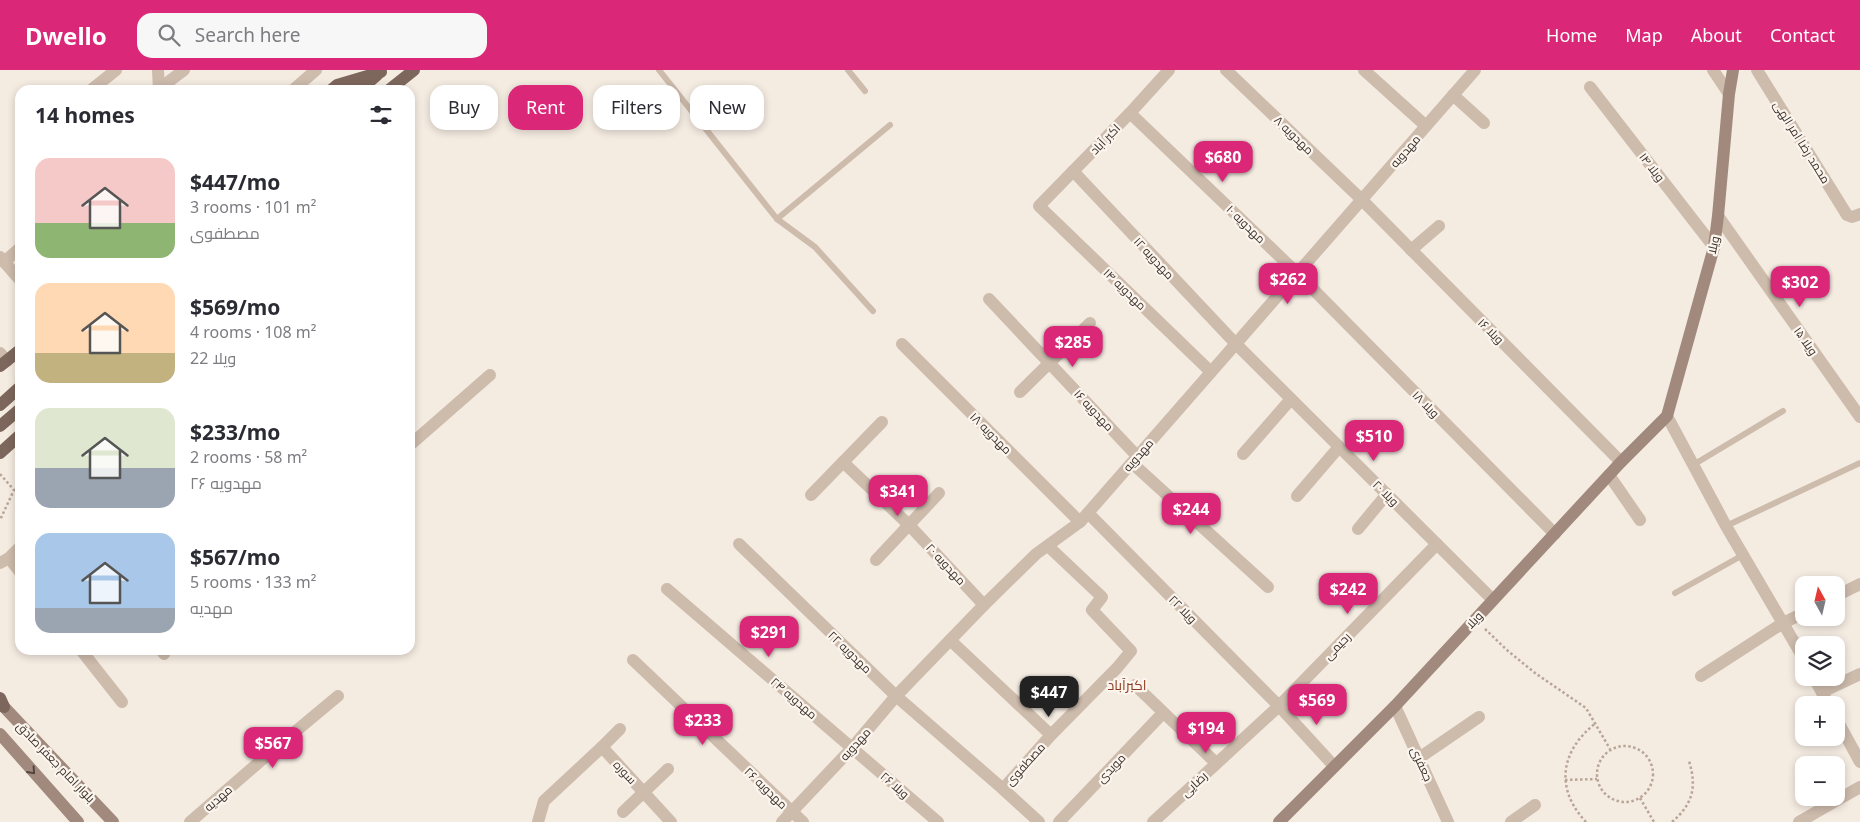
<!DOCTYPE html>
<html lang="en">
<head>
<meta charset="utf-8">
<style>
	:root { --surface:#fff; --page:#f7f7f7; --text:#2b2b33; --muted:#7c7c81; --accent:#db2777 }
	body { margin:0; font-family:"Noto Sans",Cairo,sans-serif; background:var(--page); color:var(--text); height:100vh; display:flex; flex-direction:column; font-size:19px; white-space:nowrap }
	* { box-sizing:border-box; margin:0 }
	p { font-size:16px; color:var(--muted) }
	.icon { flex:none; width:28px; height:28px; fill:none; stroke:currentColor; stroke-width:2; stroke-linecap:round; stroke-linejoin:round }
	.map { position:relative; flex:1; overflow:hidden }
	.sheet { position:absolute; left:15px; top:15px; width:400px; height:570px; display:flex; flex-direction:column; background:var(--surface); border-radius:15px; box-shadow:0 2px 8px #0003 }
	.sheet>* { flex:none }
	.top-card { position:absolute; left:430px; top:15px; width:475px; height:45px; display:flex; gap:10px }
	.needle { width:32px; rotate:352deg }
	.buttons { position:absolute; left:1795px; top:506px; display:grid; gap:10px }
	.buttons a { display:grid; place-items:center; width:50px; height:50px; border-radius:10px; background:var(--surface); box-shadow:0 2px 8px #0003; font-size:25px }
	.price { position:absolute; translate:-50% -42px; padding:0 11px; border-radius:10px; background:var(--accent); color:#fff; font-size:16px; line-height:32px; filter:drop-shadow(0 1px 2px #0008) }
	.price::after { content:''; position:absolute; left:50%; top:30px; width:15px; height:11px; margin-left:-8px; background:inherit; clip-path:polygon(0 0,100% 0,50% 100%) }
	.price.current { background:#222; color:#fff }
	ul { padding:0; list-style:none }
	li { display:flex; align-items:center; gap:15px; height:125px; padding:0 20px }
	li span { display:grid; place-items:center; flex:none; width:140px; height:100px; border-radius:15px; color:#555 }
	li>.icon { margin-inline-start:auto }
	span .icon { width:60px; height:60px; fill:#fffc; stroke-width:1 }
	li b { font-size:21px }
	h2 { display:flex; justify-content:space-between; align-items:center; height:60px; padding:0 20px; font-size:21px }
	.pill { padding:0 18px; border-radius:15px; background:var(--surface); box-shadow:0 2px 8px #0003; font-size:18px; line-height:45px }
	.pill.current { background:var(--accent); color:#fff }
	header { display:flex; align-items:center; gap:30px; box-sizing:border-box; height:70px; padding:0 25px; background:var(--accent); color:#fff }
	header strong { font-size:24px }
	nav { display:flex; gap:28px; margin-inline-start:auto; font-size:18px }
	.search { width:350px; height:45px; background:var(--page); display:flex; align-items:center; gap:12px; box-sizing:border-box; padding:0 18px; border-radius:15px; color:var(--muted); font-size:19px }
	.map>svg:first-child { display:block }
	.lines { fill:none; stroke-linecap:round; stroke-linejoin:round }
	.path { stroke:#b9a596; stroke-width:2.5; stroke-dasharray:2.5 2.5; stroke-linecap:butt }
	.lane { stroke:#cdbbac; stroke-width:6 }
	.street { stroke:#cdbbac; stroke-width:12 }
	.secondary { stroke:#a18a7d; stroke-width:12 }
	.primary { stroke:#7d675c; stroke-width:12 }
	.oneway { stroke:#544640 }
	.labels { text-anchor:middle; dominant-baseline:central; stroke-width:4.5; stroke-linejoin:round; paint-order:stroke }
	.street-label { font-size:12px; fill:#3b302b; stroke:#fbf5ee }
	.neighbourhood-label { font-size:14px; fill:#8c3b22; stroke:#fbf5ee }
</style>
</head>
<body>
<header>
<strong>Dwello</strong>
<div class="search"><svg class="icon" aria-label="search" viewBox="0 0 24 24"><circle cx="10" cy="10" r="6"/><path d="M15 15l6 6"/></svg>Search here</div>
<nav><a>Home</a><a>Map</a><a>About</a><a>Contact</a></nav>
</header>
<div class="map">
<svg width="1860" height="752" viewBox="0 0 1860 752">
	<rect width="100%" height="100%" fill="#f4ebe1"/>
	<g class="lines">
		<g class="path">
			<path d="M0,404L14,420L0,450"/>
			<path d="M1485,559L1508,581L1535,603L1586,638L1610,679"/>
			<circle cx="1625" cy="704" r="28"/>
			<path d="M1565,710L1597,709"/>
			<path d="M1640,728L1654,752"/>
			<path d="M1586,752C1554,718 1561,680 1596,653"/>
			<path d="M1672,752C1693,734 1697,717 1689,691"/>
		</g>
		<g class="lane">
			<path d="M659,0L777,149L815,177L873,241"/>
			<path d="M848,0L865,21"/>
			<path d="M777,149L890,55"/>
			<path d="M1693,395L1783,341"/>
			<path d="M1726,456L1860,393"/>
			<path d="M1675,523L1743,485"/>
		</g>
		<g class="street">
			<path d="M158,0L159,20"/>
			<path d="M1169,0L1130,43L1039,136L1211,302"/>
			<path d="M1226,0L1362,130L1621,392"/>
			<path d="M1364,0L1426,56"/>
			<path d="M1713,0L1729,24"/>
			<path d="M1757,0L1847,145L1852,147L1860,144"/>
			<path d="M1590,17L1714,177"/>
			<path d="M159,19L184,0"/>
			<path d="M91,20L116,0"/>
			<path d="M293,20L316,0"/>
			<path d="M1453,25L1484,53"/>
			<path d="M1130,43L1297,203L1555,464"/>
			<path d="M1073,101L1236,274L1493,530"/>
			<path d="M1718,146L1860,347"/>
			<path d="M1411,180L1439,156"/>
			<path d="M0,187L20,210"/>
			<path d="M4,192L20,178"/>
			<path d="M989,229L1137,386"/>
			<path d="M902,274L1080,452"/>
			<path d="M0,283L7,291"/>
			<path d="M1020,322L1090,253"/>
			<path d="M1667,346L1726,456L1804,589"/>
			<path d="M410,375L490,305"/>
			<path d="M1243,384L1291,329"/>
			<path d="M843,392L909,455L984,535"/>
			<path d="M1132,393L1268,517"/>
			<path d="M1609,405L1640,450"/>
			<path d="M811,425L882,352"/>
			<path d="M1297,426L1339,377"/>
			<path d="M1088,443L1279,636L1334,696"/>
			<path d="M1358,459L1387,424"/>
			<path d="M739,474L896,626L1003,719L1039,752"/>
			<path d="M9,488L20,502"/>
			<path d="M876,490L939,423"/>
			<path d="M0,493L9,488L20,477"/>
			<path d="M667,519L938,752"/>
			<path d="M1836,526L1860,514"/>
			<path d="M950,570L1051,665"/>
			<path d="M81,580L122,632"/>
			<path d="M161,580L164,584"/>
			<path d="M633,590L803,752"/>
			<path d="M1701,606L1783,553L1804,543"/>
			<path d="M1814,608L1829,635"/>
			<path d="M1135,615L1216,693"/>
			<path d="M1822,622L1860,604"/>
			<path d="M1395,636L1448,752"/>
			<path d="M1836,648L1860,692"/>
			<path d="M602,677L620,659"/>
			<path d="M1419,688L1479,647"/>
			<path d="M1003,719L1051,665L1117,598L1131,581L1092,540L1102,527L1048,476"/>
			<path d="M623,742L668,699"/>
			<path d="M190,752L272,681L338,626"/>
			<path d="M538,752L544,731L602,677L671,752"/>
			<path d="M782,752L852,678L896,626L984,535L1036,484L1080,452L1475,0"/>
			<path d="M1059,752L1163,643"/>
			<path d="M1153,752L1279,636L1437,474"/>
			<path d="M1511,752L1535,735"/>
			<path d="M1799,752L1860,717"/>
		</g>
		<g class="secondary">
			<path d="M0,631L4,637L113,752"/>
			<path d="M0,664L78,752"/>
			<path d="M1279,752L1395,636L1621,392L1667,346L1714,177L1718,146L1729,24L1733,0"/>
		</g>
		<g class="primary">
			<path d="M331,20L337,15L381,2"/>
			<path d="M360,20L377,5"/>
			<path d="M389,20L414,0"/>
			<path d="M0,296L20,280"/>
			<path d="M0,335L20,317"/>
			<path d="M0,356L20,339"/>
			<path d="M0,383L20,365"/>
			<path d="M0,628L4,637"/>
		</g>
	</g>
	<defs><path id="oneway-chevron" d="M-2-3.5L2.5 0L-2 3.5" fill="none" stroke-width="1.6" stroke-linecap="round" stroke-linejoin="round" transform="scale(1.25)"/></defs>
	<use class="oneway" href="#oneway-chevron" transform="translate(32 701) rotate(48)"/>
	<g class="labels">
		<g class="street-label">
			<text transform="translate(1294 65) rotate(44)">مهدویه ۸</text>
			<text transform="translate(1105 69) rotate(-46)">اکبر آباد</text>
			<text transform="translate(1802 72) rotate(58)">محمد رضا امر الهی</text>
			<text transform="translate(1405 81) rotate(-49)">مهدویه</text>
			<text transform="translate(1652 97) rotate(52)">ویلا ۱۴</text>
			<text transform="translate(1246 154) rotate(44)">مهدویه ۱۰</text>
			<text transform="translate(1713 175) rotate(-78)">ویلا</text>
			<text transform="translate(1154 188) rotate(47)">مهدویه ۱۲</text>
			<text transform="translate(1125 219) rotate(44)">مهدویه ۱۴</text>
			<text transform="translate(1491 261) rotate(45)">ویلا ۱۶</text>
			<text transform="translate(1806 271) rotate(55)">ویلا ۱۵</text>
			<text transform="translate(1426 334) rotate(45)">ویلا ۱۸</text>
			<text transform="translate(1094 340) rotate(47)">مهدویه ۱۶</text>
			<text transform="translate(991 363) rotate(45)">مهدویه ۱۸</text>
			<text transform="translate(1138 385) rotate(-49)">مهدویه</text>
			<text transform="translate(1386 423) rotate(45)">ویلا ۲۰</text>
			<text transform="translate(946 494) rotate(47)">مهدویه ۲۰</text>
			<text transform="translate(1183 539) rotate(45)">ویلا ۲۲</text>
			<text transform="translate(1474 550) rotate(-47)">ویلا</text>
			<text transform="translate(1337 576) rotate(-46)">رحیمی</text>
			<text transform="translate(850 582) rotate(44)">مهدویه ۲۲</text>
			<text transform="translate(794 628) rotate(41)">مهدویه ۲۴</text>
			<text transform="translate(855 674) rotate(-48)">مهدویه</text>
			<text transform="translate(56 692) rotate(46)">بلوار امام جعفر صادق</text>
			<text transform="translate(1025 694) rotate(-48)">مصطفوی</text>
			<text transform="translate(1422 694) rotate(66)">جعفری</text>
			<text transform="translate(1111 698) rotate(-46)">مویدی</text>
			<text transform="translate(625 702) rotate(47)">سوره</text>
			<text transform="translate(1194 714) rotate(-43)">رضایی</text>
			<text transform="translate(895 715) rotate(41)">ویلا ۲۶</text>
			<text transform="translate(766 718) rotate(44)">مهدویه ۲۶</text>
			<text transform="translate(218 728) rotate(-41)">مهديه</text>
		</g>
		<g class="neighbourhood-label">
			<text x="1127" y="614">اکبرآباد</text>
		</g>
	</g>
</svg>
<div class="buttons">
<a><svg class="needle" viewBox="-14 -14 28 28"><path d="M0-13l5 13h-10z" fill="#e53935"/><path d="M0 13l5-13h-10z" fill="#7c7c81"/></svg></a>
<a><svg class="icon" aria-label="layers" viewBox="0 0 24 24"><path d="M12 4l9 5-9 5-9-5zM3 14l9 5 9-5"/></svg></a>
<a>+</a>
<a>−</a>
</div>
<b class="price" style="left:1223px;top:113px">$680</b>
<b class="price" style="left:1288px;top:235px">$262</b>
<b class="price" style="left:1800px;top:238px">$302</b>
<b class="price" style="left:1073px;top:298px">$285</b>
<b class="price" style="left:1374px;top:392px">$510</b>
<b class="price" style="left:898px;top:447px">$341</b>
<b class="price" style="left:1191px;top:465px">$244</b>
<b class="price" style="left:1348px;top:545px">$242</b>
<b class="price" style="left:769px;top:588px">$291</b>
<b class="price current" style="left:1049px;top:648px">$447</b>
<b class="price" style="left:1317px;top:656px">$569</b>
<b class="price" style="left:703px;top:676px">$233</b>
<b class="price" style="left:1206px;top:684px">$194</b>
<b class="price" style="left:273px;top:699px">$567</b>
<div class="top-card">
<a class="pill">Buy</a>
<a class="pill current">Rent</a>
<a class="pill">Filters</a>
<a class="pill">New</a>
</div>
<section class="sheet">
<h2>14 homes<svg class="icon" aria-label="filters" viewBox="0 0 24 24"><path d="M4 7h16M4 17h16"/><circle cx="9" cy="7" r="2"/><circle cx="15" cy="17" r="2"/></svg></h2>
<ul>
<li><span style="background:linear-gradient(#f6c9c9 65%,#8fb573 0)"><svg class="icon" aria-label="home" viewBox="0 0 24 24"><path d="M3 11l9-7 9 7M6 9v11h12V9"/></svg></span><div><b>$447/mo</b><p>3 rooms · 101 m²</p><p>مصطفوی</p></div></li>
<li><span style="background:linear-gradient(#ffd9b3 70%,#c2b280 0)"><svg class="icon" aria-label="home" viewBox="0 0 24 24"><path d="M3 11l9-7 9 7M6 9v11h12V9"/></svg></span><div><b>$569/mo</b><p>4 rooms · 108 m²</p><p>ویلا 22</p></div></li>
<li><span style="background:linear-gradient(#dfe7d0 60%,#9aa5b1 0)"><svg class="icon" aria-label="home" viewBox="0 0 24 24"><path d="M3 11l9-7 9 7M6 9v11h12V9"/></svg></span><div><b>$233/mo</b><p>2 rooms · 58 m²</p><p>مهدویه ۲۶</p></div></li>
<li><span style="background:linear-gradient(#a9c7e8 75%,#9aa5b1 0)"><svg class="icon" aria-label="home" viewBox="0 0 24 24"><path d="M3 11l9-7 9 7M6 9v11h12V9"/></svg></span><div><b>$567/mo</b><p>5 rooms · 133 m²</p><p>مهديه</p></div></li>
</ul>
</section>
</div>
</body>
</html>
